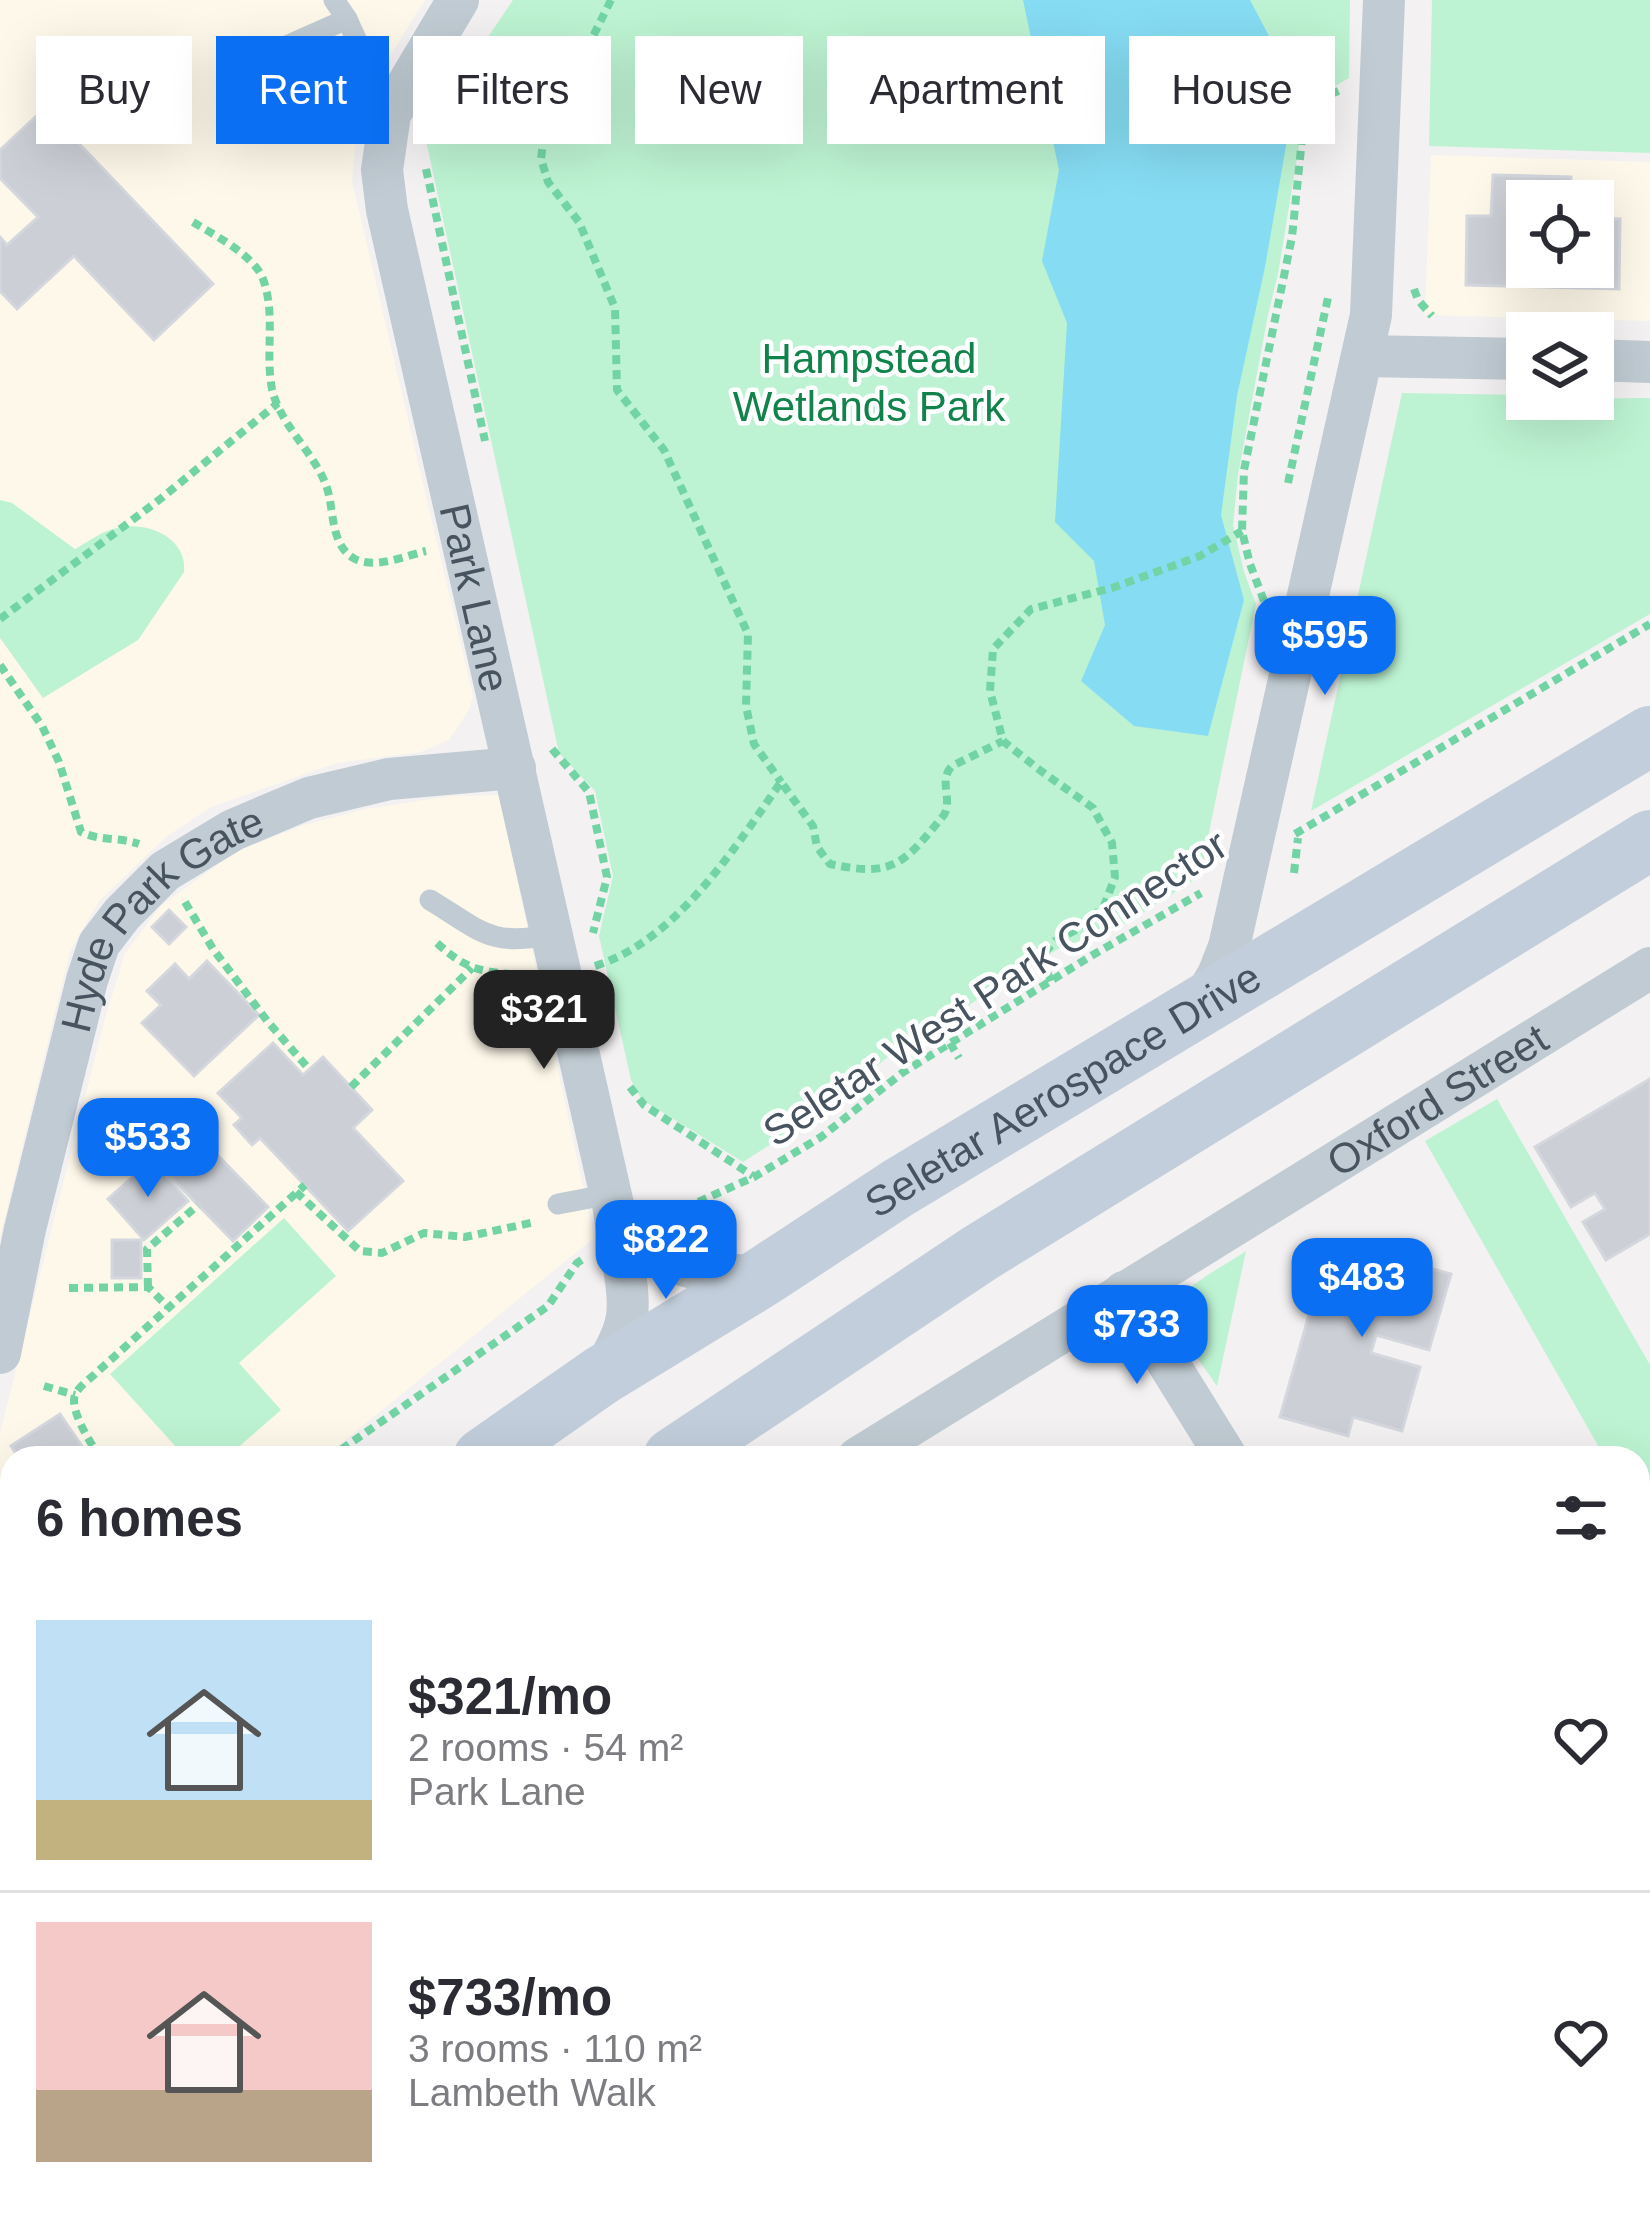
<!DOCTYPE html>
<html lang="en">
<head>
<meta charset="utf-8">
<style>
	:root { --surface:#fff; --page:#f7f7f7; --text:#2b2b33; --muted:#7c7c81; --line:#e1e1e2; --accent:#0b6ff3 }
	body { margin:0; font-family:Helvetica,sans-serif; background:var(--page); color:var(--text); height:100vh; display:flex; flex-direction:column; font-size:45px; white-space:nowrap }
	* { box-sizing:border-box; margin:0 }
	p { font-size:39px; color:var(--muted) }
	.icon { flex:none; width:66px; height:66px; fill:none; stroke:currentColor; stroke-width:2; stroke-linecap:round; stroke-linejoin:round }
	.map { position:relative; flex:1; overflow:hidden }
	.side { position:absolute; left:0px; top:1446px; width:1650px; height:771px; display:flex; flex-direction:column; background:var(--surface); border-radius:36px 36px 0 0; box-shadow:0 12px 48px #0002 }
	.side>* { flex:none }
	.top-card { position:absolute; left:36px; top:36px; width:1578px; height:108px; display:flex; gap:24px }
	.buttons { position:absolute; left:1506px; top:180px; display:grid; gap:24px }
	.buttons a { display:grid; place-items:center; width:108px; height:108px; border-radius:0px; background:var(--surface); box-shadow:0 12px 48px #0002; font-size:60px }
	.price { position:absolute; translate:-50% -102px; padding:0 27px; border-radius:24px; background:var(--accent); color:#fff; font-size:39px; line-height:78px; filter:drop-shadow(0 3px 6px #0008) }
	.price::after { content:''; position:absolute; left:50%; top:72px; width:36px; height:27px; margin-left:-18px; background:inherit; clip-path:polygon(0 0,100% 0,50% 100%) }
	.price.selected { background:#222; color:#fff }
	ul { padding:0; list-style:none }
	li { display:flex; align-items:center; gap:36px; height:300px; padding:0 36px }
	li+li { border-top:3px solid var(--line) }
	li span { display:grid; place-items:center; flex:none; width:336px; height:240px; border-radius:0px; color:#555 }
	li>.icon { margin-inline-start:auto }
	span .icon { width:144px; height:144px; fill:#fffc; stroke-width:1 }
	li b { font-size:51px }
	h2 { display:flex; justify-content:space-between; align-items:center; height:144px; padding:0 36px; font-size:51px }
	.chip { padding:0 42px; border-radius:0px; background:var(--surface); box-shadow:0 12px 48px #0002; font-size:42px; line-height:108px }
	.chip.selected { background:var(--accent); color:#fff }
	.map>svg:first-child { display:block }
	.commercial { fill:#fef8ea; fill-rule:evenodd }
	.green { fill:#bdf3d2 }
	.water { fill:#86dcf3 }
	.building { fill:#ccd0d6; stroke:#d4d7dd; stroke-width:3 }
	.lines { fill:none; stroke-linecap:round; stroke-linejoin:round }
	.path { stroke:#72d4a4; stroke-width:8; stroke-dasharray:9 6; stroke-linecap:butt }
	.lane { stroke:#c0cbd3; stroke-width:21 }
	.street { stroke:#c0cbd3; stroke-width:42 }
	.secondary { stroke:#c2cedb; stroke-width:60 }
	.primary { stroke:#afc0d1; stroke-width:66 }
	.labels { text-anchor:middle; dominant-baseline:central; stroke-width:9; stroke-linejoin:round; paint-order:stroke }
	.park-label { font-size:42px; fill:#10834a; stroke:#fff }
	.street-label { font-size:42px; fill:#475460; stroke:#fff }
</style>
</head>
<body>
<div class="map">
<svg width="1650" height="2215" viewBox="0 0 1650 2215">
	<rect width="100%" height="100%" fill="#f3f1f1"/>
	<g class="commercial">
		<path d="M0,0H425L359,105L352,181L473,696L469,710L449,740L421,752L337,763L211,807L166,837L99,901L70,951L0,1238Z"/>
		<path d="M1431,155L1650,162V321L1425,315ZM1527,201H1593V267H1527Z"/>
		<path d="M499,795L594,1238L323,1458H12V1708L0,1717V1433L104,1022L125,953L161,906L235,852L301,826L366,809L450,796Z"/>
	</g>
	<g class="green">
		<path d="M513,0H1350L1349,78L1320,95L1303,121L1278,274L1268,315L1238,475L1233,525L1244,572L1256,604L1200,876L1128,922L1056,950L890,1055L826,1109L743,1162L641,1099L631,1080L599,936L613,876L595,791L559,753L425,136L427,127Z"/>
		<path d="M1432,0H1650V153L1429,146Z"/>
		<path d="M1402,393L1527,395V399L1650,398V614L1311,811Z"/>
		<path d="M0,500L12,503L75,549C86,543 98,534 110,530C141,518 188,535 184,572L138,640L43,698L0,638Z"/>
		<path d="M1497,1099L1650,1365V1537L1638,1516V1458H1605L1425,1141Z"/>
		<path d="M284,1218L336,1276L239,1363L281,1410L226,1458H186L110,1374Z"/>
		<path d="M1246,1251L1217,1386C1203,1364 1162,1319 1183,1294C1195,1281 1230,1262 1246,1251Z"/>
		<path d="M12,2160V2205H107L111,2215H0V2162Z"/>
		<path d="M639,2205H725L731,2215H642Z"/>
		<path d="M1149,2205H1282L1288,2215H1155Z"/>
	</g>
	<path class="water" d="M1023,0H1250L1288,72L1294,100L1265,267L1237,396L1221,515L1244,600L1208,736L1134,726L1081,681L1105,625L1094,561L1055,522L1067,323L1042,261L1059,170Z"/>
	<g class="building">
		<path d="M45,108L213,284L154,340L74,256L17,309L0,291V237L7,245L38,217L0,178V150Z"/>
		<path d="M1493,175L1571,177L1570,201H1527V267H1593V218L1620,219L1619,289L1466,285L1467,216H1491Z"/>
		<path d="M169,910L186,927L169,944L152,927Z"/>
		<path d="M207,961L259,1015L194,1076L142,1023L161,1005L147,991L175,964L189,979Z"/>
		<path d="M273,1043L303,1075L323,1057L372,1110L353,1128L403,1181L348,1231L260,1138L252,1145L234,1125L242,1118L218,1093Z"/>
		<path d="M1650,1079V1234L1606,1260L1583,1222L1605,1209L1595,1193L1571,1207L1535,1147Z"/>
		<path d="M192,1129L268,1207L233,1241L157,1163Z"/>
		<path d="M152,1160L188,1201L144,1240L108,1199Z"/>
		<rect x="112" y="1240" width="29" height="38"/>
		<path d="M1330,1241L1451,1274L1429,1350L1376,1335L1371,1353L1420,1367L1402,1431L1353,1417L1348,1436L1280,1417Z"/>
		<path d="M60,1414L90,1458H19L11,1446Z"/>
		<path d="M1650,1845V1947L1638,1928V1852Z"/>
		<path d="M483,2205H588L591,2215H486Z"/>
		<path d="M906,2205H965L950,2215H912Z"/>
	</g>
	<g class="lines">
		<g class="path">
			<path d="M611,0L544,135L541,159L548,182L579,222L615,308L617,390L664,450L748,634L746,706L754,744L781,782"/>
			<path d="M426,169L485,441"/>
			<path d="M193,222C214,235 254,255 263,279C276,314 265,353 272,389C280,425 313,451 326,485C335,509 329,545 355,559C376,569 405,556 426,551"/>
			<path d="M1414,289L1418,300L1432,316"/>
			<path d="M1288,483L1329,293"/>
			<path d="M1264,601L1250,564L1242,531L1244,470L1292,237L1302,139L1313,114L1326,96L1343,89"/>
			<path d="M0,619L159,500L278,403"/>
			<path d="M0,665L42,726L59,762L81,832C99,841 120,837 139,844"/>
			<path d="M552,749L589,792L607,877L593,933"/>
			<path d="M1295,834L1650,624"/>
			<path d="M1294,873L1298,838"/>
			<path d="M185,902L213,949L268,1022L309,1069"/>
			<path d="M437,943C466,970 482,972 521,975"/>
			<path d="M595,966C676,941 735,848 781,782L813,826L817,847L830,864C895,878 904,863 944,815C953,799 938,780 952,766L1003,741"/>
			<path d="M1051,981L1044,965L1046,951L1056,940L1082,927L1104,906L1115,877L1112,843L1093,808L1037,768L1003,741L990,691L993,649L1031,609L1112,588L1200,556L1242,531"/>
			<path d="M950,1043L959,1058"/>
			<path d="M351,1087L472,968"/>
			<path d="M630,1087L644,1105L753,1176"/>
			<path d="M296,1192L360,1251L382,1253L424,1233L465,1237L535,1222"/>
			<path d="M671,1214L754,1177L821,1137L902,1073L1091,956L1201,893"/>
			<path d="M148,1287L147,1249L198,1205"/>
			<path d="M69,1288L148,1287L168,1307"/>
			<path d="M44,1386L75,1395"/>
			<path d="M101,1458C92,1446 69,1410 75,1395C78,1387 91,1378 96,1373L305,1185"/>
			<path d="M329,1458L548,1306L577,1263L583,1259"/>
			<path d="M0,1566L12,1557"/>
			<path d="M0,1574L12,1591"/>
			<path d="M0,2134L12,2133"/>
			<path d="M125,2205L128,2215"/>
			<path d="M413,2205L417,2215"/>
		</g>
		<g class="lane">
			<path d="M334,0L347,19L390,113"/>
			<path d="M284,47L347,19"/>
			<path d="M430,900C480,930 490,948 553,934"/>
			<path d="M558,1204L611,1194"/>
		</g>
		<g class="street">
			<path id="s1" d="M458,0L390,114L382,170L387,210L614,1209C617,1241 633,1292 626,1322C622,1341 611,1357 602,1374"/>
			<path d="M1363,356L1527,359"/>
			<path d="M1593,360L1650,362"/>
			<path d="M1200,1005L1218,975L1229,947L1371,315L1384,0"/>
			<path d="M614,1209C626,1223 639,1239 654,1250C682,1272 730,1276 764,1276"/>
			<path d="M1124,1292L1227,1458"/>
			<path id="s2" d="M0,1353L25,1229L87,980L99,944L122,914L165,871L233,830L309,798L389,779L515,768"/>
			<path id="s3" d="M858,1458L1650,968"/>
			<path d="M1638,2105L1650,2124"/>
			<path d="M749,2205L755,2215"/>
			<path d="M1109,2205L1115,2215"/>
			<path d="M1033,2215L1050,2205"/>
		</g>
		<g class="secondary">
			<path id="s4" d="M483,1458L602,1375L764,1276L898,1188L1650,736"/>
			<path d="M673,1458L980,1253L1650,840"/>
			<path d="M0,1848L12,1836"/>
			<path d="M0,2005L12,1993"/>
		</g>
		<g class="primary">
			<path d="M0,2065L12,2064"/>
			<path d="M221,2205L241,2215"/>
			<path d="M346,2205L349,2215"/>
		</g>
	</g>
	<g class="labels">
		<g class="park-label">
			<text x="869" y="358">Hampstead<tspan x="869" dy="48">Wetlands Park</tspan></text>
		</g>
		<g class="street-label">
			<text stroke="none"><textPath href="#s1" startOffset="627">Park Lane</textPath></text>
			<text stroke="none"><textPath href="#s2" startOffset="480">Hyde Park Gate</textPath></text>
			<text transform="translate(995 988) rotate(-33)">Seletar West Park Connector</text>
			<text stroke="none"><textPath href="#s4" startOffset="687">Seletar Aerospace Drive</textPath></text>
			<text stroke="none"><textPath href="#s3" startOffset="681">Oxford Street</textPath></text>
		</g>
	</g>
</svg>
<div class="buttons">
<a><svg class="icon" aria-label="locate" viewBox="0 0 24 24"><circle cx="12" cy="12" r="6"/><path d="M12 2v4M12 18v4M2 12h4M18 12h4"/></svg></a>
<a><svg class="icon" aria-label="layers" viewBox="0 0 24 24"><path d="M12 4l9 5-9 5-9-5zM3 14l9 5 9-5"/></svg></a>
</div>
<b class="price" style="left:1325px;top:698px">$595</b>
<b class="price selected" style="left:544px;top:1072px">$321</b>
<b class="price" style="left:148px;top:1200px">$533</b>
<b class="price" style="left:666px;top:1302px">$822</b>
<b class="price" style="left:1362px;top:1340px">$483</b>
<b class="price" style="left:1137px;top:1387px">$733</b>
<div class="top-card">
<a class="chip">Buy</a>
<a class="chip selected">Rent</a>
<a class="chip">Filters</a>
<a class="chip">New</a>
<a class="chip">Apartment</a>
<a class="chip">House</a>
</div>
<section class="side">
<h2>6 homes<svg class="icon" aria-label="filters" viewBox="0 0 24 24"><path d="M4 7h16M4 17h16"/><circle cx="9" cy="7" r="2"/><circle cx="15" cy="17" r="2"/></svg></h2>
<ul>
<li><span style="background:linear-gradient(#bfe0f5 75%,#c2b280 0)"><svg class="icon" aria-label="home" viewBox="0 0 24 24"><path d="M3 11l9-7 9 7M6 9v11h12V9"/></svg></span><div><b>$321/mo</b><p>2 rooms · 54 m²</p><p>Park Lane</p></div><svg class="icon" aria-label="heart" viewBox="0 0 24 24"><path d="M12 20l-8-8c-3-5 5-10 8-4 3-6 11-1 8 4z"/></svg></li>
<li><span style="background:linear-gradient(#f6c9c9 70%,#b9a48a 0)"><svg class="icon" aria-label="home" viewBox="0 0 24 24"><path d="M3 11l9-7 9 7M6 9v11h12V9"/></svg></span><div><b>$733/mo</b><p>3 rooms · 110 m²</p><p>Lambeth Walk</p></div><svg class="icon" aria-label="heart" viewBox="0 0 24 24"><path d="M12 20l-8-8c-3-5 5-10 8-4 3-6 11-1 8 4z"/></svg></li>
</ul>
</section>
</div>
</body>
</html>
